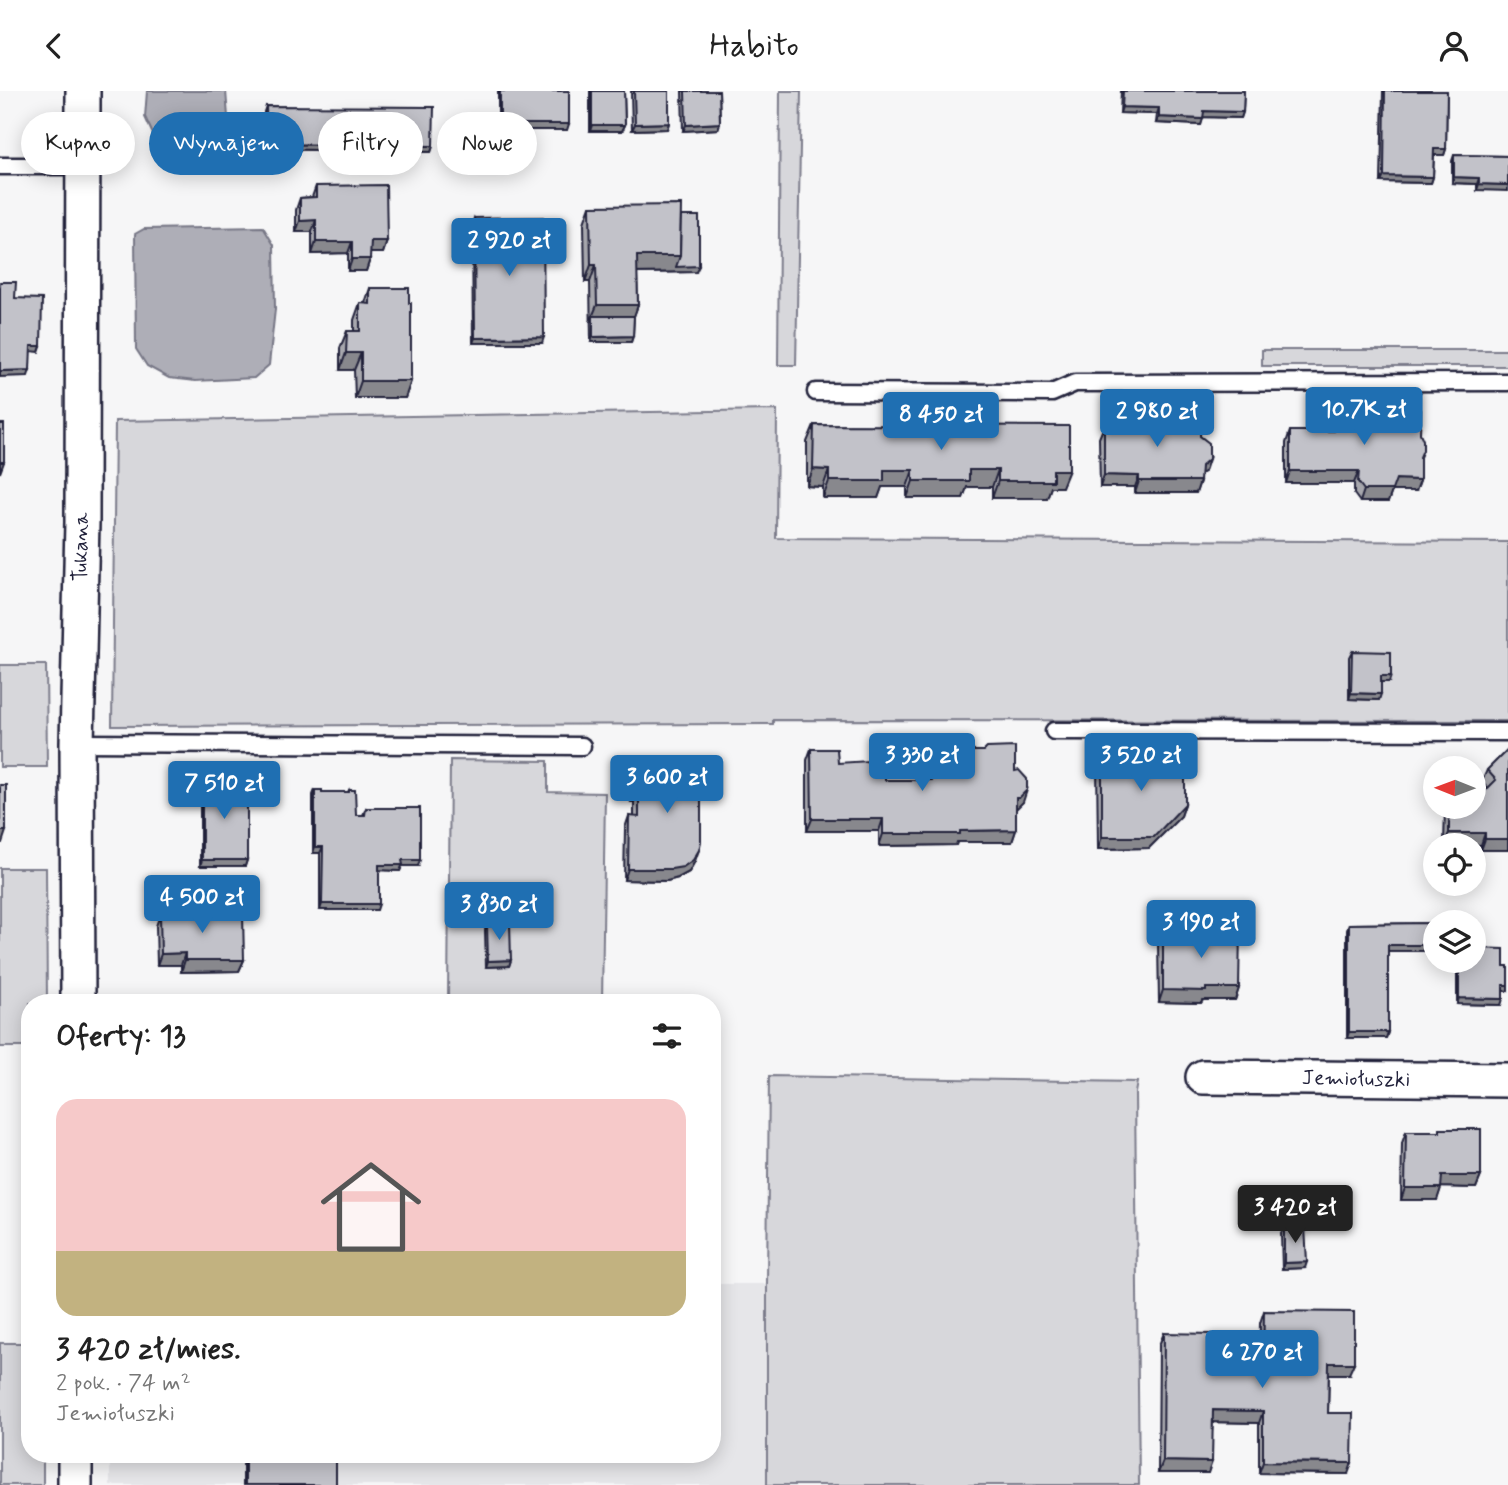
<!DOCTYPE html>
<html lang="pl">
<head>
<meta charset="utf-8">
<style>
	:root { --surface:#fff; --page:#f2f2f2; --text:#222; --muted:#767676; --accent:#1f6fb2 }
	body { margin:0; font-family:Mynerve,sans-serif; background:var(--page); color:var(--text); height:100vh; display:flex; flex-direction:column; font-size:26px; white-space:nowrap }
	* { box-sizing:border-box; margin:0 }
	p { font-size:23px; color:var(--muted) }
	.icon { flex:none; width:38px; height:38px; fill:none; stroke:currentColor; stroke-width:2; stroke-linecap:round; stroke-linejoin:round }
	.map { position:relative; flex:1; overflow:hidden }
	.panel { position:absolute; left:21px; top:903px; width:700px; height:469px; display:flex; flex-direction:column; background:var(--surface); border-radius:28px; box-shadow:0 4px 18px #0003 }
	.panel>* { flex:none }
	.top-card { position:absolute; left:21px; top:21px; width:700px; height:63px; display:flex; gap:14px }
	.needle { width:46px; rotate:271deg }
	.fabs { position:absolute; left:1423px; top:665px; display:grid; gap:14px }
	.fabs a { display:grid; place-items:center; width:63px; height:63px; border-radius:50%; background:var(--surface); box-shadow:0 4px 18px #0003; font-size:35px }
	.price { position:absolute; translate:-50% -60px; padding:0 16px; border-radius:7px; background:var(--accent); color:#fff; font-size:23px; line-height:46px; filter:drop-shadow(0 2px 4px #0008) }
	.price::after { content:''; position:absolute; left:50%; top:42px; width:21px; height:16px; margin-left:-10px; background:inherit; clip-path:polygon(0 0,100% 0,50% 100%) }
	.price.active { background:#222; color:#fff }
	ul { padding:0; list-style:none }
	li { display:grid; align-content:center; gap:14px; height:371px; padding:0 35px }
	li span { display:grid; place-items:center; height:217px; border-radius:21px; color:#555 }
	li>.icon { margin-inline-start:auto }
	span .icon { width:126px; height:126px; fill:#fffc; stroke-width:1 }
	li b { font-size:30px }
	h2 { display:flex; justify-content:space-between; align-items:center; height:84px; padding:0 35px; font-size:30px }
	.chip { padding:0 24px; border-radius:32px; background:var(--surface); box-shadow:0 4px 18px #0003; font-size:24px; line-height:63px }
	.chip.active { background:var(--accent); color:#fff }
	header { display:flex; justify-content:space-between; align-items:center; height:91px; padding:0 35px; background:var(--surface); font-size:32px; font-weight:600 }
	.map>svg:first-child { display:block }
	.built { fill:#e6e6e9 }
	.green { fill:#d7d7db; stroke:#7c7c8b; stroke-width:2 }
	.water { fill:#aeaeb7; stroke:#767685; stroke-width:2 }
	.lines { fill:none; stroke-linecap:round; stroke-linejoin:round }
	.lane-casing { stroke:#22223b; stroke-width:21 }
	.street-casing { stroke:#22223b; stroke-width:38 }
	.lane { stroke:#fff; stroke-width:16 }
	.street { stroke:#fff; stroke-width:33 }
	.wall { fill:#a7a7ad; stroke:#22223b; stroke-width:2 }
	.shaded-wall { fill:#88888d; stroke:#22223b; stroke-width:2 }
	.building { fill:#c2c2c9; stroke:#22223b; stroke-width:2 }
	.labels { text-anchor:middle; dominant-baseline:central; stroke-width:5; stroke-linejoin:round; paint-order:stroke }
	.street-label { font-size:21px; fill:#22223b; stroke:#fff }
</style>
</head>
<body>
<header><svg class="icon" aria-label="back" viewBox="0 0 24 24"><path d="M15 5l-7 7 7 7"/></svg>Habito<svg class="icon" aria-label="person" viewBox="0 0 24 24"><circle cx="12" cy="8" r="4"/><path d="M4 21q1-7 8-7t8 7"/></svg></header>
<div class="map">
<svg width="1508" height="1394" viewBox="0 0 1508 1394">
	<rect width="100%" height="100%" fill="#f6f6f7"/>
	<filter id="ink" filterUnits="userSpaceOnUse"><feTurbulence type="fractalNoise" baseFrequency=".0143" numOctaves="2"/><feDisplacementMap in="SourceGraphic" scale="14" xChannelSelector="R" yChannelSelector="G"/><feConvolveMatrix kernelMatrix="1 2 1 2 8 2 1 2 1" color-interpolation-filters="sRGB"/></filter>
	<g filter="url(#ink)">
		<path class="built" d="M712,1193H767V1394H110V1363H712Z"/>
		<g class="green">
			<path d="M780,0H801L796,274H778Z"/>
			<rect x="1262" y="259" width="246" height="16"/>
			<path d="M777,319L776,447L1508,451V630L773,629V633L112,635L115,330Z"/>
			<path d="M0,574H46L47,676H0Z"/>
			<path d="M450,669L548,670V701L605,702L602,912H448Z"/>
			<path d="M0,777H46L47,912H30V956H0Z"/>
			<path d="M769,985L1137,991L1135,1002L1139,1394H767V1193Z"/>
			<path d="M0,1252H30V1363H43V1394H0Z"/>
		</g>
		<g class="water">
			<path d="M147,0H226L228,26L218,47L202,53L156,50L145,26Z"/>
			<path d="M263,136L274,154L275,218L269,274L254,287L195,290L169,287L147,275L136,258L135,143L144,138Z"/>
		</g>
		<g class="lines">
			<defs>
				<g id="lane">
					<path d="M0,75H82"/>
					<path d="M816,301L1052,302L1075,292L1508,291"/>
					<path d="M1054,640L1508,641"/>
					<path d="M77,652L582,655"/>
				</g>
				<g id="street">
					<path d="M78,912L77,652L82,431L83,0"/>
					<path d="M1203,986L1508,989"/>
					<path d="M75,1394V1363"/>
				</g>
			</defs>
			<use href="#lane" class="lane-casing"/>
			<use href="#street" class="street-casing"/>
			<use href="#lane" class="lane"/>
			<use href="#street" class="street"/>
		</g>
		<g class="wall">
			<path d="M498,0H569L567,39H498Z"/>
			<path d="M590,0H624L625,34L622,40H590Z"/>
			<path d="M631,0H669V32L667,38L632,39Z"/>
			<path d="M682,0H719L720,32L718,38L683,40Z"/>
			<path d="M1121,0H1244L1243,21L1241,27L1203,26L1201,34L1156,32L1157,23L1120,22Z"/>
			<path d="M1383,0H1447L1446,58L1444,64H1434L1433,86L1431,92L1381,91Z"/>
			<path d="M266,15L433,55L431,61L265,58L264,21Z"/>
			<path d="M1454,64L1508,65L1477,99V93L1452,92V70Z"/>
			<path d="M316,95L387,150L383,162H370V168L366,180H348V162L312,163V141H296V119L300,107L312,106Z"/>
			<path d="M590,115L681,125L696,181L637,182L638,214L634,225L633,245L631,251H591L590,191H585L584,132Z"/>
			<path d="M474,127L542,252H473L472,133Z"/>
			<path d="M370,197L409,212L411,290L405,307H355L354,279H340V257L347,240H354V229L360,212H365Z"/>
			<path d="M1159,319L1183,329L1200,345L1205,380L1200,383V390L1196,402H1135V396H1100L1099,347L1104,335H1138L1140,329H1155Z"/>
			<path d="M1335,319L1420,368V389L1416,400H1392L1388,411H1360L1354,403V392H1286V352L1290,340H1330L1331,330Z"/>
			<path d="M814,334L1062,396H1051L1047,407H992V396H967L963,407H907V396H882L878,407H823V396L807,395V351Z"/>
			<path d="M1352,560L1389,591H1381L1379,609L1349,608V566Z"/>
			<path d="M942,657L974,660L1015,680L1023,711L1016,717V739L1012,751H957L956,754L879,755V740H807V669L811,658L838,672L885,689H931L938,682V669Z"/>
			<path d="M1507,659L1508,759H1481V754L1444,753L1445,716H1474L1488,697L1482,690L1487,679Z"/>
			<path d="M1102,662L1185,713L1181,725L1149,757L1098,758L1097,673Z"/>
			<path d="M666,669L704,703L701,711L695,770L689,781L678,787L667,790L624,789L625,737L629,725L634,726V711H631V700L636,688Z"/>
			<path d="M202,691L247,769L245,775H200V697Z"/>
			<path d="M315,699L322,701H348L349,699L356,724H363L366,717L418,775H402L400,780L379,779L377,819H320V762H313V704Z"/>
			<path d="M175,812L196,824L244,869L239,880L181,881V874H157L156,835L160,824H171Z"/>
			<path d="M1435,832V860H1388V941L1386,947H1347V839L1349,833Z"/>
			<path d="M487,833L511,869L509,875L486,876L485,839Z"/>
			<path d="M1163,841L1239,897L1235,909H1203L1201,912L1159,911L1158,853Z"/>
			<path d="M1457,870H1474L1504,875L1508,900H1503L1501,914L1457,913Z"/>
			<path d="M1406,1041L1481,1085L1476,1097L1441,1096L1437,1109H1401L1402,1052Z"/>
			<path d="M1284,1136L1305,1177L1282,1178L1281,1142Z"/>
			<path d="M1264,1220L1349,1283H1329L1328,1322L1348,1383L1259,1382V1332L1213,1331L1208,1382H1158L1159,1254L1164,1242L1213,1272H1259L1260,1232Z"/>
			<path d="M245,1368L336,1394H243V1374Z"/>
		</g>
		<g class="shaded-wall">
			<path d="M1122,16L1159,17L1157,23L1120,22Z"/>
			<path d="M1204,20L1243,21L1241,27L1201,26Z"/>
			<path d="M1159,26L1203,28L1201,34L1156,32Z"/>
			<path d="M669,32L667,38L632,39L635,33Z"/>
			<path d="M720,32L718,38L683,40L686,34Z"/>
			<path d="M500,33H569L567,39H498Z"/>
			<path d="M592,34H625L622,40H590Z"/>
			<path d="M267,53L433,55L431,61L265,58Z"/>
			<path d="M1434,58H1446L1444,64H1432Z"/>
			<path d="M1384,85L1433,86L1431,92L1381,91Z"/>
			<path d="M1454,86L1479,87L1477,93L1452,92Z"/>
			<path d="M1479,93L1508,94V100L1477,99Z"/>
			<path d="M316,129L312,141H296L300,130Z"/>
			<path d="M371,150H387L383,162H366Z"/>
			<path d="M316,151H352L348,162L312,163Z"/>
			<path d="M637,165H680L699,175L696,181L631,182Z"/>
			<path d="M352,168H370L366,180H348Z"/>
			<path d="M591,174H596L590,191H585Z"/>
			<path d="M597,214H638L632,231L593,225L590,231Z"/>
			<path d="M633,245L631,251H591L593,246Z"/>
			<path d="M544,246L542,252H473L475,247Z"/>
			<path d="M31,255H41L39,261L29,260Z"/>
			<path d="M346,262H361L354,279H340Z"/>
			<path d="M30,279L28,285L0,286V280Z"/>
			<path d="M361,290H411L405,307H355Z"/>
			<path d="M1209,368L1205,380L1196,386L1201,375Z"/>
			<path d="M0,371H4L0,382Z"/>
			<path d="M813,378L829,379L823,396L807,395Z"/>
			<path d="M884,379H913L907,396H882L878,407H823L829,390Z"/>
			<path d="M969,379H998L992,396H967L963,407H907L913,390Z"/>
			<path d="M1053,379H1069L1062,396H1051L1047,407H992L998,390Z"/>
			<path d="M1290,380H1359L1354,392H1286Z"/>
			<path d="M1104,384L1139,385L1135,396H1100Z"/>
			<path d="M1396,388L1420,389L1416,400H1392L1388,411H1360L1364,399Z"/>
			<path d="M1139,390H1200L1196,402H1135Z"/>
			<path d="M1381,585H1391L1389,591H1379Z"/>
			<path d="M1351,602L1381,603L1379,609L1349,608Z"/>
			<path d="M635,699H639L634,711H631Z"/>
			<path d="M1027,699L1023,711L1015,719L1016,707Z"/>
			<path d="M1185,713L1181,725L1149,757L1098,758L1102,746Z"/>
			<path d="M812,728H883L879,740H807Z"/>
			<path d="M1016,739L1012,751H957L956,754L879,755L883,743L960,740Z"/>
			<path d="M0,740H6L2,752H0Z"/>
			<path d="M1449,742H1485L1481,754L1444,753Z"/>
			<path d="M1485,748H1508V759H1481Z"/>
			<path d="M315,756H323L320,762H313Z"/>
			<path d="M699,759L695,770L689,781L678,787L667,790L624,789L628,778Z"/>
			<path d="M202,769H247L245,775H200Z"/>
			<path d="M402,769H420L418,775H402L400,780L377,779L379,774Z"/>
			<path d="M322,813H379L377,819H320Z"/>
			<path d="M1388,854H1435V860H1386Z"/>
			<path d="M185,862L181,874H157L161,863Z"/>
			<path d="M185,869H244L239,880L181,881Z"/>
			<path d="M511,869L509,875L486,876L488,870Z"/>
			<path d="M1503,894H1508V900L1501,899Z"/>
			<path d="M1206,897H1239L1235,909H1203L1201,912L1159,911L1163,899Z"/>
			<path d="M1459,907L1503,908L1501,914L1457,913Z"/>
			<path d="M1349,941H1388L1386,947H1347Z"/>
			<path d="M1442,1085H1481L1476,1097L1438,1096Z"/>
			<path d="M1405,1097H1441L1437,1109H1401Z"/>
			<path d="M1307,1171L1305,1177L1282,1178L1284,1172Z"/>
			<path d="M1329,1272H1354L1349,1283H1324Z"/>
			<path d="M1213,1319L1263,1320L1259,1332L1209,1331Z"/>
			<path d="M585,1363H622L621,1366H584Z"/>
			<path d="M660,1363H697L696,1366H659Z"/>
			<path d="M1163,1370L1212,1371L1208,1382H1158Z"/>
			<path d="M1263,1371L1352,1372L1348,1383L1259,1382Z"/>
		</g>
		<g class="building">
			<rect x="500" y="0" width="69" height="33"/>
			<path d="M592,0H624L625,34H592Z"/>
			<path d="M634,0H669V32L635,33Z"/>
			<path d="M685,0H719L720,32L686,34Z"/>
			<path d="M1123,0H1244L1243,21L1204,20L1203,28L1159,26V17L1122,16Z"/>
			<path d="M1385,0H1447L1446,58H1434L1433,86L1384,85Z"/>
			<path d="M266,15L434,16L433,55L267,53Z"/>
			<path d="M1454,64L1508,65V94L1479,93V87L1454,86Z"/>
			<path d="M386,94L387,150H371L370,168H352V151H316V129L300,130V107L316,106V95Z"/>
			<path d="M681,114L680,165H637L638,214H597L596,174H591L590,115Z"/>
			<path d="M681,125H699V175L676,176L680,165Z"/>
			<path d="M543,126L544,246L475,247L474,127Z"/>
			<path d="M0,191H16L15,207L42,208L41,255H31L30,279L0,280Z"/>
			<path d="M370,197H409V212H411V290H361V262H346L347,240H360V212L370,213Z"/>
			<path d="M593,225H634L633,245L593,246Z"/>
			<path d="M1159,319H1183V329H1201L1200,345L1209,352V368L1201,375L1200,390H1139V385L1104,384V335H1140V329H1159Z"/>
			<path d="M1335,319H1421L1420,342L1423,349V359L1420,366V389L1396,388L1392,399H1364L1358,391L1359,380H1290V340H1334Z"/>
			<rect x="0" y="333" width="4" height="38"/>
			<path d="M814,334L1069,335V379H1053V390H998V379H969V390H913V379H884V390H829V379L813,378Z"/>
			<path d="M1352,560L1391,561V585H1381V603L1351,602Z"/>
			<path d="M1015,656V680L1019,679L1027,688V699L1019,707H1016V739L960,740V743H883V728H812L811,658H837L838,672L885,669V689H931L940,680H943L942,657H970L974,660H984L987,657Z"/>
			<path d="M1507,659L1508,660V748H1485V742H1449V716H1474V699H1486L1496,689L1487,679Z"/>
			<path d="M1102,662H1185V713L1154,746H1102Z"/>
			<path d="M662,666H667L666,669L704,670V703H701V751L699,759L693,769L683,776L671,778H628L629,725L639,726V699H635L636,688L643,676L648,671Z"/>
			<rect x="202" y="691" width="45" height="78"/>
			<rect x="0" y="694" width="6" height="46"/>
			<path d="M315,699H322V701H349V699H355L356,724H365L366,717H420V769H402L403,774H379V813H322L323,756H315Z"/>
			<path d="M196,811V824L243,823L244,869H185V862L161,863L160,824H175V812Z"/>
			<path d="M510,832L511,869L488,870L487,833Z"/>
			<path d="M1435,832V854H1388V941H1349V833Z"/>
			<path d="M1240,838L1239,897H1206V900L1163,899V841L1202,842L1203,839Z"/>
			<path d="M1474,857L1504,858V875H1508V894H1503V908L1459,907V870H1474Z"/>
			<path d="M1440,1038H1481V1085H1442L1441,1097H1405L1406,1041H1440Z"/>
			<path d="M1284,1136H1305L1307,1171L1284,1172Z"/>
			<path d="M1264,1220L1354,1221V1272H1329L1328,1322H1353L1352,1372L1263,1371V1320L1213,1319L1212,1371L1163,1370L1164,1242L1213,1243V1272H1263Z"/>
			<path d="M336,1367V1394H245V1368Z"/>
		</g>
	</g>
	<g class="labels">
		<g class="street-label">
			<text transform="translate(81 456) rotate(-89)">Tukana</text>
			<text transform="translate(1356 988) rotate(1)">Jemiołuszki</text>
		</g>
	</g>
</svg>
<div class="fabs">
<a><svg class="needle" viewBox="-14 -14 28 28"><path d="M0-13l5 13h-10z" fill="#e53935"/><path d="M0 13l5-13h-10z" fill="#767676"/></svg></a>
<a><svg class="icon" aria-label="locate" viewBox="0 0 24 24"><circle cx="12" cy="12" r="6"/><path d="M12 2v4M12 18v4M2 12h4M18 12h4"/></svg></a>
<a><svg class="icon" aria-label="layers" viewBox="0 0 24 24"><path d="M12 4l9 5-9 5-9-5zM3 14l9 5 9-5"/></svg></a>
</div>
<b class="price" style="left:509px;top:187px">2 920 zł</b>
<b class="price" style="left:1364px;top:356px">10.7K zł</b>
<b class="price" style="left:1157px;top:358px">2 980 zł</b>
<b class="price" style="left:941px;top:361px">8 450 zł</b>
<b class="price" style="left:922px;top:702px">3 330 zł</b>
<b class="price" style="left:1141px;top:702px">3 520 zł</b>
<b class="price" style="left:667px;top:724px">3 600 zł</b>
<b class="price" style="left:224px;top:730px">7 510 zł</b>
<b class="price" style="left:202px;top:844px">4 500 zł</b>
<b class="price" style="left:499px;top:851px">3 830 zł</b>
<b class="price" style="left:1201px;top:869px">3 190 zł</b>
<b class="price active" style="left:1295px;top:1154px">3 420 zł</b>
<b class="price" style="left:1262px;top:1299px">6 270 zł</b>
<div class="top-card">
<a class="chip">Kupno</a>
<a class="chip active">Wynajem</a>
<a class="chip">Filtry</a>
<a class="chip">Nowe</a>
</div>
<section class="panel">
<h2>Oferty: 13<svg class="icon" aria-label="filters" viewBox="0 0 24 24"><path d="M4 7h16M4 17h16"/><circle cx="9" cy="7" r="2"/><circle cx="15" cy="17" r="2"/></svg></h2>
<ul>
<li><span style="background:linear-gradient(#f6c9c9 70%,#c2b280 0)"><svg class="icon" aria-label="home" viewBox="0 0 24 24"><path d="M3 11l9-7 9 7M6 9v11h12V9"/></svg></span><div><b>3 420 zł/mies.</b><p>2 pok. · 74 m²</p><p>Jemiołuszki</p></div></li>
</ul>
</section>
</div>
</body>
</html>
